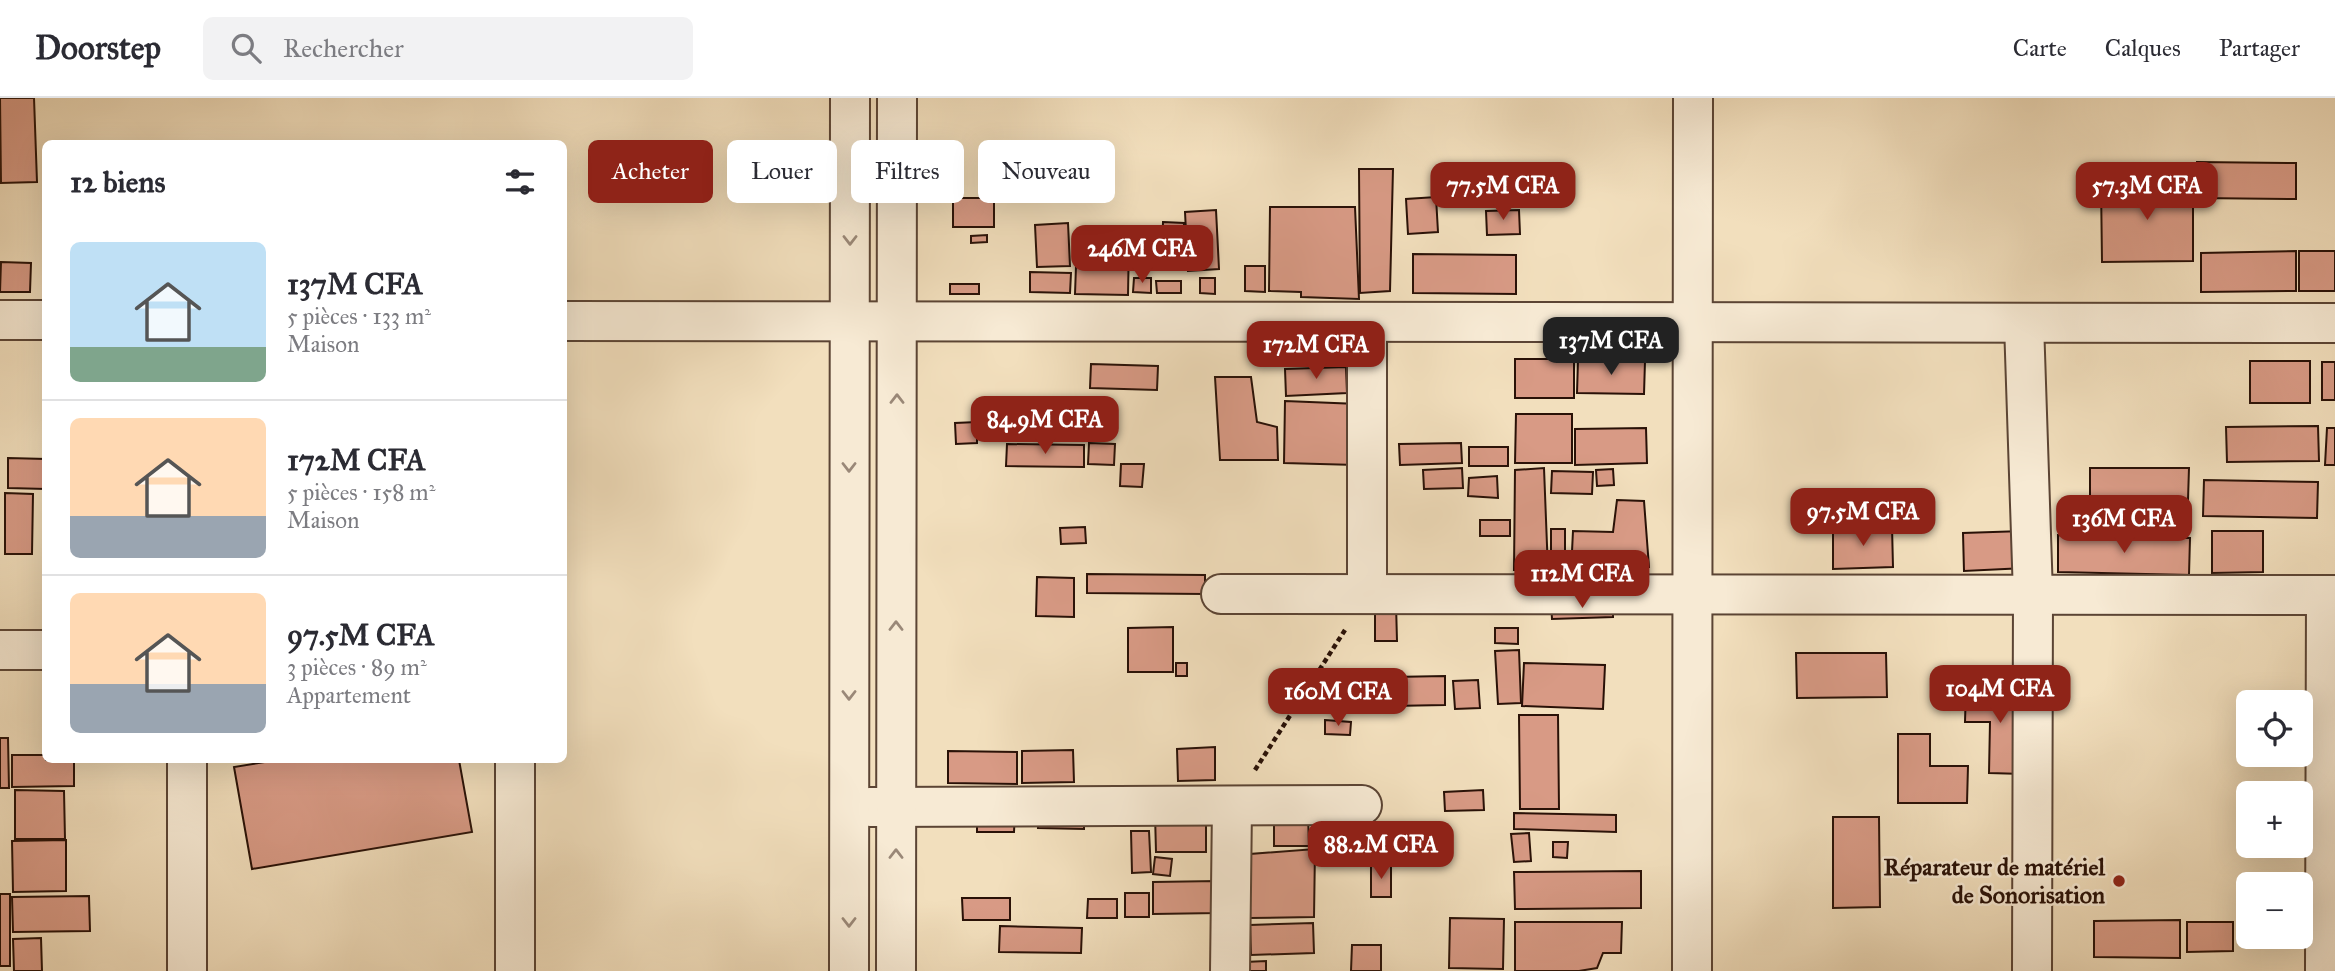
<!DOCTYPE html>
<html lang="fr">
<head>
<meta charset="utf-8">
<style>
	:root { --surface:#fff; --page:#f2f2f3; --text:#2b2b33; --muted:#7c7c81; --line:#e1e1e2; --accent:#8f2418 }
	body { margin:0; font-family:"IM FELL Great Primer",serif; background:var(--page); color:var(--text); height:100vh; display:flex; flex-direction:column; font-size:26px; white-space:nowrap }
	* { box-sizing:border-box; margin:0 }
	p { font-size:23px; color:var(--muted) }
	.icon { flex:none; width:38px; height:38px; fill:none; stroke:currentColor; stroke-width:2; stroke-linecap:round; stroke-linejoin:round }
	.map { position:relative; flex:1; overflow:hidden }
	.details { position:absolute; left:42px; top:42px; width:525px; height:623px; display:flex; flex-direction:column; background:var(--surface); border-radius:10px; box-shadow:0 7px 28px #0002 }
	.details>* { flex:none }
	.top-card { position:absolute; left:588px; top:42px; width:665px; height:63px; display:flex; gap:14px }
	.controls { position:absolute; left:2236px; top:592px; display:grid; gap:14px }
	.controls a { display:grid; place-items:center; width:77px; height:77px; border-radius:10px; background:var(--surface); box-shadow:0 7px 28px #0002; font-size:35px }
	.price { position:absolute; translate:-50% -60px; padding:0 16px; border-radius:14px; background:var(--accent); color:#fff; font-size:23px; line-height:46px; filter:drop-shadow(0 2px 4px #0008) }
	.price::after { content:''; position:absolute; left:50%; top:42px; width:21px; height:16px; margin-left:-10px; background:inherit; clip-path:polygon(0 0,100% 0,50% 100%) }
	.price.active { background:#222; color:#fff }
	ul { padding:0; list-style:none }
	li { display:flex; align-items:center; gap:21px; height:175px; padding:0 28px }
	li+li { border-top:2px solid var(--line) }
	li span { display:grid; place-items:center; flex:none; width:196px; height:140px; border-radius:10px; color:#555 }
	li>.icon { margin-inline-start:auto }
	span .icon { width:84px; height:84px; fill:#fffc; stroke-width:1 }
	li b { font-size:30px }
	h2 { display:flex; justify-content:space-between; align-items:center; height:84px; padding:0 28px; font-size:30px }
	.chip { padding:0 24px; border-radius:10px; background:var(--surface); box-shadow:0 7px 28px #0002; font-size:24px; line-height:63px }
	.chip.active { background:var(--accent); color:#fff }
	header { display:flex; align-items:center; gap:42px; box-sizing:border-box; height:98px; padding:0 35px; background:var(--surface); border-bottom:2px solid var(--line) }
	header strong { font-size:33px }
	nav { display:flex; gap:38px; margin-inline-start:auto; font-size:24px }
	.search { width:490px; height:63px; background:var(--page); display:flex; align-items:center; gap:18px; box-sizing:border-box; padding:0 24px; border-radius:10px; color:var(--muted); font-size:26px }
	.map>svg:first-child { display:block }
	.building { fill:#d89a85; stroke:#291107; stroke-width:2 }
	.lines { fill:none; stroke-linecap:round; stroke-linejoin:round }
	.minor-casing { stroke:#5b4434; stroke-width:42 }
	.path { stroke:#291107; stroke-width:4.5; stroke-dasharray:5 3.5; stroke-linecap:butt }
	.minor { stroke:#f7ead4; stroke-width:38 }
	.oneway { stroke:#9a8878 }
	.poi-dot { fill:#8f2418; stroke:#f7ead4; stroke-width:2.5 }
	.labels { text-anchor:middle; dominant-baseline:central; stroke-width:5; stroke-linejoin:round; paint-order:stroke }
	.poi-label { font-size:24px; font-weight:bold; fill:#291107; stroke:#f7ead4; text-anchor:end }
</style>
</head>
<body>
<header>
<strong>Doorstep</strong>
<div class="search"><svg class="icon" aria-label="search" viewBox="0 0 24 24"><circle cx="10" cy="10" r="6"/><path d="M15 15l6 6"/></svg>Rechercher</div>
<nav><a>Carte</a><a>Calques</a><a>Partager</a></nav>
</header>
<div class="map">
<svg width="2335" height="873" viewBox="0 0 2335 873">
	<rect width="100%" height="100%" fill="#f2dfbd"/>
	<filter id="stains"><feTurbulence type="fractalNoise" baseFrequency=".00286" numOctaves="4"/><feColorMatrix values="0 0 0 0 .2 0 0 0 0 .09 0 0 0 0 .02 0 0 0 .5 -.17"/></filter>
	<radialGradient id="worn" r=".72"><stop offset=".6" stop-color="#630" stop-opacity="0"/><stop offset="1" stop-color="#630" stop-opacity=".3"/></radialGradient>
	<g class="building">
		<path d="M0,0H34L37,84L1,85Z"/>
		<path d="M2197,64L2296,65V101L2197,100Z"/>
		<path d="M1359,71H1393L1390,193L1360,195Z"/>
		<path d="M2193,84V163L2102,164L2101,86Z"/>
		<path d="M1436,99L1438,134L1408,136L1406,101Z"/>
		<rect x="953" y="100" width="41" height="29"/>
		<path d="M1270,109H1355L1359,201L1301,199V194L1269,193Z"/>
		<path d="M1216,112L1219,171L1188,173L1185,114Z"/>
		<path d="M1519,112L1520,136L1487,137L1486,113Z"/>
		<path d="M1163,124L1184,125L1183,157H1162Z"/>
		<path d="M1068,125L1070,168L1037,169L1035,127Z"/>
		<path d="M987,137V144L971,145V138Z"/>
		<path d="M1077,141L1129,142L1128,197L1075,196Z"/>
		<rect x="1129" y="141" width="18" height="26"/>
		<path d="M2296,153V193L2201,194V155Z"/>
		<rect x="2299" y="153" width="36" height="40"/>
		<path d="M1413,156L1516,157V196L1413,195Z"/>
		<path d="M1,164L31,165L30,194H0Z"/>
		<path d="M1245,168H1265V194L1245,193Z"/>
		<path d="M1030,174L1071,175L1070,195L1030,194Z"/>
		<path d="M1134,180H1151V195L1133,194Z"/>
		<path d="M1200,180H1215V196L1200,195Z"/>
		<path d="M1156,183H1181V195H1157Z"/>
		<rect x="950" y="186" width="29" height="10"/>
		<path d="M1345,243L1346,262L1307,263L1306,245Z"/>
		<rect x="1515" y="261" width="59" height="39"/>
		<path d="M1578,262L1645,263L1644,296L1577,295Z"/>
		<rect x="2250" y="263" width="60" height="42"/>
		<rect x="2322" y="264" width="13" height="38"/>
		<path d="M1091,266L1158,268L1157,292L1090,290Z"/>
		<path d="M1346,269L1347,295L1286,298L1285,271Z"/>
		<path d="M1215,279H1251L1257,324L1277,329L1278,362H1220Z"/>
		<path d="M1285,303L1358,306L1356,367L1284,365Z"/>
		<path d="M1516,316H1572V365H1515Z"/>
		<path d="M977,324V345L956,346L955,325Z"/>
		<path d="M2318,328L2319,363L2227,364L2226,329Z"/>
		<path d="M1646,330L1647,365L1575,367V331Z"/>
		<path d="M2327,330H2335V367H2325Z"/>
		<path d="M1089,345L1115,346L1114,367L1088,366Z"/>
		<path d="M1461,345L1462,365L1400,367L1399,346Z"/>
		<path d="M1007,346L1084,347V369L1006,368Z"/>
		<rect x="1469" y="349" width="39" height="19"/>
		<path d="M8,360L46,361V391L8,390Z"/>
		<path d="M1121,366H1144L1142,389L1120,388Z"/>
		<path d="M1462,370L1463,390L1424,391L1423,372Z"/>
		<path d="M1544,370L1548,473L1514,472L1515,372Z"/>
		<path d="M2090,370H2189L2188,402L2090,401Z"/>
		<path d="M1613,371L1614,387L1597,388L1596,372Z"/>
		<path d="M1552,373L1593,374L1592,396L1551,395Z"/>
		<path d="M1497,378L1498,400L1468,398L1469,380Z"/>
		<path d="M2204,382L2318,384L2317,420L2203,418Z"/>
		<path d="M5,395L33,396L32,456H5Z"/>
		<path d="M1617,402L1644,403L1649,469L1571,474L1573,433L1613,434Z"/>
		<rect x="1480" y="422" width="30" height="16"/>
		<path d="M1892,428L1893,469L1833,471V430Z"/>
		<path d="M1085,429L1086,445L1061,446L1060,430Z"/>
		<rect x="1551" y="431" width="14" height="42"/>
		<path d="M2023,433L2025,470L1964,473L1963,435Z"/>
		<path d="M2212,433H2263V474L2212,475Z"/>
		<path d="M2058,437L2190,440L2189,477L2058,474Z"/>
		<path d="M1087,476L1205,477V496L1087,495Z"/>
		<path d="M1037,479L1074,480V519L1036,518Z"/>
		<path d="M1613,503V519L1552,521L1551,504Z"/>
		<path d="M1375,506H1396L1397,543H1375Z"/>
		<path d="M1173,529V574H1128V530Z"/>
		<path d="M1495,530H1518V546L1495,545Z"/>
		<path d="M1519,552L1521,605L1498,606L1495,553Z"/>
		<path d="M1796,555H1886L1887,599L1797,600Z"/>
		<rect x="1176" y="565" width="11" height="13"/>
		<path d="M1524,565L1605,567L1603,611L1522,608Z"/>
		<path d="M1445,578V607L1391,608L1392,579Z"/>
		<path d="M1478,582L1480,610L1455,611L1453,583Z"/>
		<path d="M1966,590L2025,591L2023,676L1989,675L1990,624H1965Z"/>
		<path d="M1519,617H1558L1559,711H1520Z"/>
		<path d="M1325,622L1351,624L1350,637L1325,636Z"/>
		<path d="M1898,636H1930V668H1968L1967,705H1898Z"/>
		<path d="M0,640H8L9,690H0Z"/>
		<path d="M1215,649V682L1178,683L1177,651Z"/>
		<path d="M1073,652L1074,684L1022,685V653Z"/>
		<path d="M948,653L1017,654V686L948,685Z"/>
		<path d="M12,657H46V662H74V688L12,689Z"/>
		<path d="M277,662H459L472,734L252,771L234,669Z"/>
		<path d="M15,692L64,693L65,741H15Z"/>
		<path d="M1483,692L1484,712L1445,713L1444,694Z"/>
		<path d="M977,714H1015L1014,734H977Z"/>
		<path d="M1039,714H1084V731L1038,730Z"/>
		<path d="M1514,715L1616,717V734L1514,731Z"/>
		<path d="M1155,716H1206V754H1156Z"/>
		<path d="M1308,717L1309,748H1274V718Z"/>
		<path d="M1833,719H1879L1880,809L1833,810Z"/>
		<path d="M1131,733H1149L1151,774L1132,775Z"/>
		<path d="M1529,735L1531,763L1514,764L1511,736Z"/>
		<path d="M66,742V793L13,794L12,743Z"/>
		<path d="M1553,744H1568L1567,760L1553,759Z"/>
		<path d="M1315,751L1314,819L1250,820V756Z"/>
		<path d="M1155,759L1172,761L1170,778L1153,776Z"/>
		<path d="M1391,767V799H1371V768Z"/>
		<path d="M1641,773V810L1515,811L1514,774Z"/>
		<path d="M1217,783L1218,815L1153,816V784Z"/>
		<rect x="1125" y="795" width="24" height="24"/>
		<rect x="0" y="796" width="10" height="72"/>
		<path d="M89,798L90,833L13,834L12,799Z"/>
		<path d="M962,800H1010V822H963Z"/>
		<path d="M1088,801H1117V820H1087Z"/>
		<path d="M1450,820L1504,821L1503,871L1449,870Z"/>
		<path d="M2180,822V860L2094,859V823Z"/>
		<path d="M1515,824H1622L1621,855H1603L1597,870L1579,873H1515Z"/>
		<path d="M2187,824H2233V853L2187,854Z"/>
		<path d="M1313,825L1314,855L1251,857L1250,827Z"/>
		<path d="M1000,828L1082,830L1081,855L999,854Z"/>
		<path d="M41,840L42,873H14L13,841Z"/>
		<path d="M1352,847H1381V873H1351Z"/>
		<path d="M1266,863V873H1245V864Z"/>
	</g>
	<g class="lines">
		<defs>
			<g id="minor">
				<path d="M0,222H46"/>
				<path d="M564,223L2335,225"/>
				<path d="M1367,224V496"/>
				<path d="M2024,225L2033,497L2032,873"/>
				<path d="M1221,496L2335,497"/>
				<path d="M0,552H46"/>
				<path d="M870,709L1362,707"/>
				<path d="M187,873V662"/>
				<path d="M515,873V662"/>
				<path d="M849,873L850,0"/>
				<path d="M896,873L897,0"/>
				<path d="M1230,873L1232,708"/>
				<path d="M1692,873L1693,0"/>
				<path d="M2325,873L2326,497"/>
			</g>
		</defs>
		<use href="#minor" class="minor-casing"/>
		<path class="path" d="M1255,672L1345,532"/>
		<use href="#minor" class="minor"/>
	</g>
	<defs><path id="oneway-chevron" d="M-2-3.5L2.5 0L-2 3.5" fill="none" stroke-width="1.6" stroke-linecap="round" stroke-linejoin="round" transform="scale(1.75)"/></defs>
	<g class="oneway">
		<use href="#oneway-chevron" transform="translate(850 142) rotate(90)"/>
		<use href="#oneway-chevron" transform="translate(897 301) rotate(-90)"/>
		<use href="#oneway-chevron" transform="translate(849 369) rotate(90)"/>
		<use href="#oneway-chevron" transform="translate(896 528) rotate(-90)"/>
		<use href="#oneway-chevron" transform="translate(849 597) rotate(90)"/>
		<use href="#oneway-chevron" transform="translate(896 756) rotate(-90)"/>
		<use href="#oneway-chevron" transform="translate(849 824) rotate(90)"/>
	</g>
	<circle class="poi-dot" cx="2119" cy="783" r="7"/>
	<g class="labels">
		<g class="poi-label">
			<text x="2105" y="769">Réparateur de matériel<tspan x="2105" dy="28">de Sonorisation</tspan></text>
		</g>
	</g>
	<rect width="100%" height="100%" filter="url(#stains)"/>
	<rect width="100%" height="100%" fill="url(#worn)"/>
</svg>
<div class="controls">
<a><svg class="icon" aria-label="locate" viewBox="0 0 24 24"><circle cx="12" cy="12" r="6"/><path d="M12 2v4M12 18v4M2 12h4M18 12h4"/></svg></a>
<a>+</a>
<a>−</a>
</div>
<b class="price" style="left:1503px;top:124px">77.5M CFA</b>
<b class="price" style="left:2147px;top:124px">57.3M CFA</b>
<b class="price" style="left:1142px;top:187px">246M CFA</b>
<b class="price active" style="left:1611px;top:279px">137M CFA</b>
<b class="price" style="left:1316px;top:283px">172M CFA</b>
<b class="price" style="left:1045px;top:358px">84.9M CFA</b>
<b class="price" style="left:1863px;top:450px">97.5M CFA</b>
<b class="price" style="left:2124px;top:457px">136M CFA</b>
<b class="price" style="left:1582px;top:512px">112M CFA</b>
<b class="price" style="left:2000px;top:627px">104M CFA</b>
<b class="price" style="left:1338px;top:630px">160M CFA</b>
<b class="price" style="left:1381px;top:783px">88.2M CFA</b>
<div class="top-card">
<a class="chip active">Acheter</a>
<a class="chip">Louer</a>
<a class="chip">Filtres</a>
<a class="chip">Nouveau</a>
</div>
<section class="details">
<h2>12 biens<svg class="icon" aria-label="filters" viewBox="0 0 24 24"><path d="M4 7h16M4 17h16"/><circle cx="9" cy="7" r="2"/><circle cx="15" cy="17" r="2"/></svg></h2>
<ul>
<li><span style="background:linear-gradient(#bfe0f5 75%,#7fa58c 0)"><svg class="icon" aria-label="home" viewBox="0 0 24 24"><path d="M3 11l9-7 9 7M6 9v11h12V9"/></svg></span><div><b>137M CFA</b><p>5 pièces · 133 m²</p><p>Maison</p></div></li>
<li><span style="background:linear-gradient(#ffd9b3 70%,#9aa5b1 0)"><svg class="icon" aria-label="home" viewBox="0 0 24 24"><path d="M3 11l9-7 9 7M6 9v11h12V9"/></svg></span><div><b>172M CFA</b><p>5 pièces · 158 m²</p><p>Maison</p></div></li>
<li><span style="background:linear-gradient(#ffd9b3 65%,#9aa5b1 0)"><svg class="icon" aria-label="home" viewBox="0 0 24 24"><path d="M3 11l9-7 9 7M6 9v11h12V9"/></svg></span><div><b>97.5M CFA</b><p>3 pièces · 89 m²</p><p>Appartement</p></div></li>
</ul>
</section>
</div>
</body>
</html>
